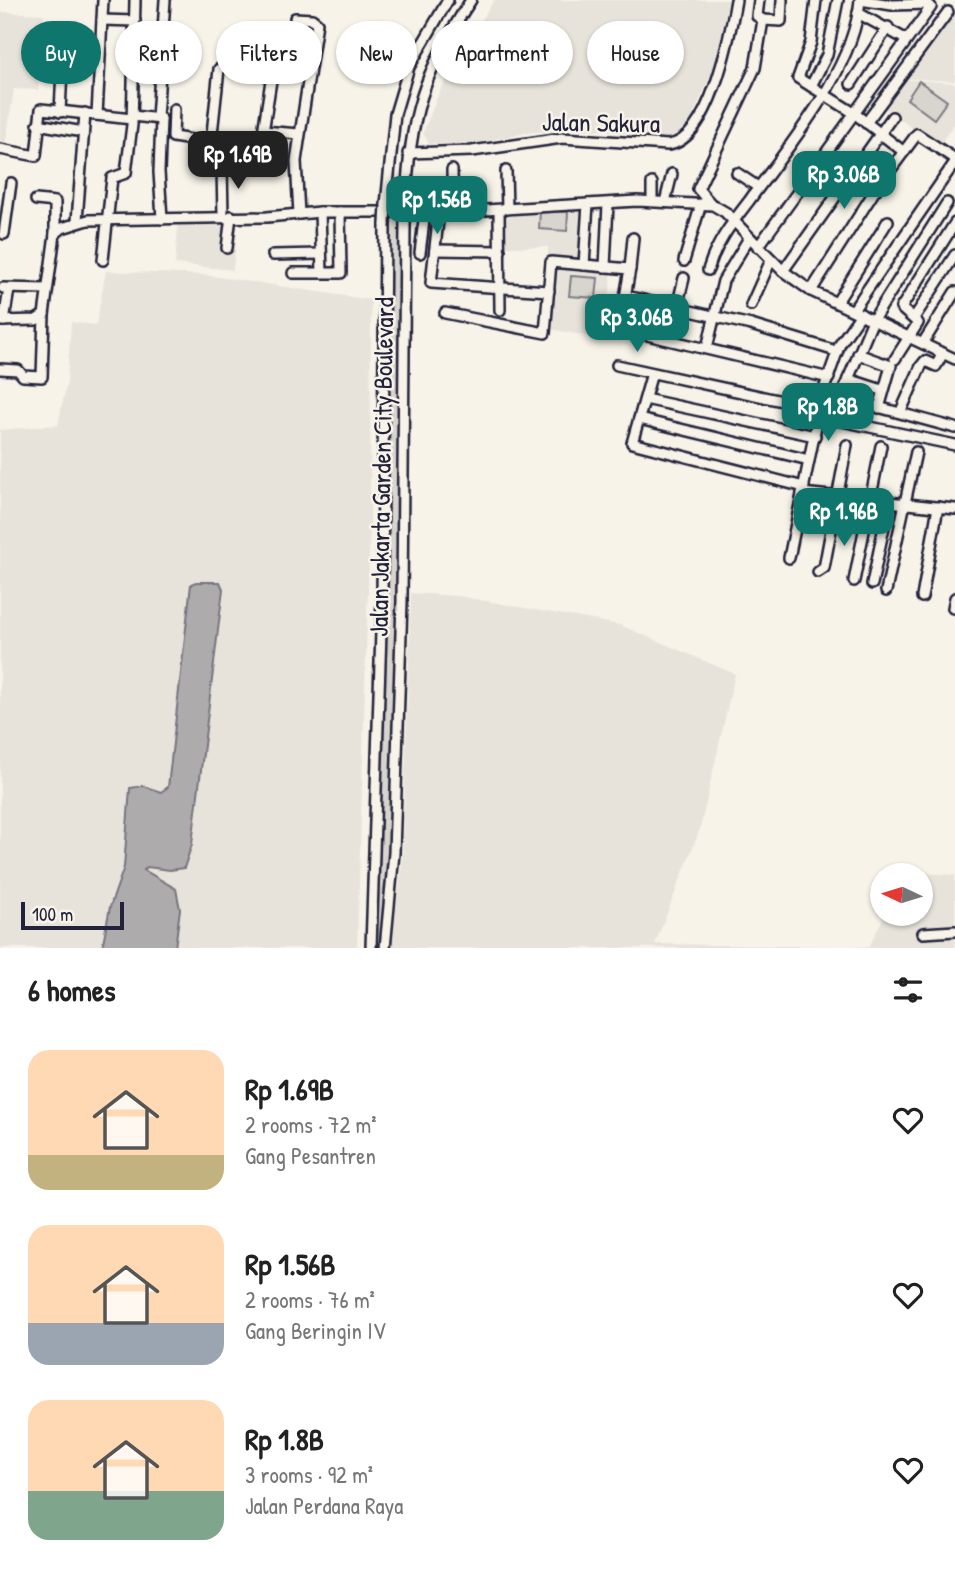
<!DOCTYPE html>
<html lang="en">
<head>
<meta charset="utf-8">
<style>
	:root { --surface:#fff; --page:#f6f6f6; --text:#222; --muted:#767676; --accent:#0f766e }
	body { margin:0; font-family:"Patrick Hand",sans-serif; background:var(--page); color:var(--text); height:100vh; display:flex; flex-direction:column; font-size:26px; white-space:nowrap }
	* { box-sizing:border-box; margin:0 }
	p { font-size:23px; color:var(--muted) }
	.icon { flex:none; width:38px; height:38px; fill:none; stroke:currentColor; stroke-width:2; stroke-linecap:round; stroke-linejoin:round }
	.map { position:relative; height:948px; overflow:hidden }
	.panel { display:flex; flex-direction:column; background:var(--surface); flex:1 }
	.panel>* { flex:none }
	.guide { position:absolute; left:21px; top:21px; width:914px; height:63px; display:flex; gap:14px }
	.needle { width:46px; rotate:274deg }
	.controls { position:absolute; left:870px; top:863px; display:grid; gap:14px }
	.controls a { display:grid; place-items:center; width:63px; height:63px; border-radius:50%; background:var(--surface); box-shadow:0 2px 5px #0004; font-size:35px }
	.scale { position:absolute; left:21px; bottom:18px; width:103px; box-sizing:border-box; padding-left:7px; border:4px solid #22223b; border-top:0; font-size:19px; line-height:24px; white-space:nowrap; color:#22223b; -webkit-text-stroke:5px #f7f3e8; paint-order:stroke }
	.price { position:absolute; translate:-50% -60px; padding:0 16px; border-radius:14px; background:var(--accent); color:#fff; font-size:23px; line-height:46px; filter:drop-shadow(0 2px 4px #0008) }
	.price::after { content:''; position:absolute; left:50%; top:42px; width:21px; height:16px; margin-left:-10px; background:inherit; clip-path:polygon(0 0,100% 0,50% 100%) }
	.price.active { background:#222; color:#fff }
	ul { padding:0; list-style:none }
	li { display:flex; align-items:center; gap:21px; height:175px; padding:0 28px }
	li span { display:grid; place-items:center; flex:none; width:196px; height:140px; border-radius:21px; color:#555 }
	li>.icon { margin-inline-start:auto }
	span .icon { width:84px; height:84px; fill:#fffc; stroke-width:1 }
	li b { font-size:30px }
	h2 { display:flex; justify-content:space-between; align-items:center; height:84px; padding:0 28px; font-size:30px }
	.chip { padding:0 24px; border-radius:32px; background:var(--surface); box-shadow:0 2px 5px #0004; font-size:24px; line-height:63px }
	.chip.active { background:var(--accent); color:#fff }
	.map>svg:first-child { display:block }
	.built { fill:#e7e3db }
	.green { fill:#d8d5cf; stroke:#7d7c85; stroke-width:2 }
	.water { fill:#aeabad; stroke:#76747f; stroke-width:2 }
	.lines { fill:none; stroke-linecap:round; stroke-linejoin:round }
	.minor-casing { stroke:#22223b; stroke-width:14 }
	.minor { stroke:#f7f3e8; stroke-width:9 }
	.minor-bridge-casing { stroke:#22223b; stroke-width:14; stroke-linecap:butt }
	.minor-bridge { stroke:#f7f3e8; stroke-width:9 }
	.labels { text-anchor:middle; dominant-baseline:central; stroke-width:5; stroke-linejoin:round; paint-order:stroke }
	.street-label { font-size:26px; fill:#22223b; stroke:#f7f3e8 }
</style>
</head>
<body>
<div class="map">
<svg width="955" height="948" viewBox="0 0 955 948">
	<rect width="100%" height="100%" fill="#f7f3e8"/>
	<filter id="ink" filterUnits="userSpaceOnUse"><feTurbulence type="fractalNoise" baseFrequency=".0143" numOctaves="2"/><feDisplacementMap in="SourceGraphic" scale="14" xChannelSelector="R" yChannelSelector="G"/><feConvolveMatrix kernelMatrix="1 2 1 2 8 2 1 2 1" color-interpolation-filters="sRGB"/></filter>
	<g filter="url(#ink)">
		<g class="built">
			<path d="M494,0H728L718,59L686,131L672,141L604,130L568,129L525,133L467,145L429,144L423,133L438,95L457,59Z"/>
			<path d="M0,12L44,14L38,90L14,89L5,147L0,146Z"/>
			<path d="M948,15L955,16V81L900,78Z"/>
			<path d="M900,79L955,83V122L938,147L881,105Z"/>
			<path d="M585,205L581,260L548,258V247H497V211Z"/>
			<path d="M222,211L239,212L233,270L175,264L179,213L204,212V222L221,223Z"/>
			<path d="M549,260L612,264L606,340L545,328Z"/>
			<path d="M106,271L206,275L371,300L370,524L357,948H0V430L58,425L67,381L71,322L96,325Z"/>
			<path d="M411,593L458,596L620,625L735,674L700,829L655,944L869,947L885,914H920V875H902L903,872L955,875V948H391L402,864Z"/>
		</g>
		<g class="green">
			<path d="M919,81L947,101L934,119L907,99Z"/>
			<path d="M540,210L568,212L567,231L539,229Z"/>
			<path d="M386,214H405L394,853L385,948H370Z"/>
			<path d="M571,276L598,278L596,298L569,296Z"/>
		</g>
		<path class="water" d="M196,582H220L223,589L192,844L184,868L170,870L147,867L144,870L176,889L180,909L175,948H102L110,907L124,867L130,788L143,786L161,792L168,787L191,584Z"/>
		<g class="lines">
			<defs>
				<g id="minor">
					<path d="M816,0L811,42L798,78L854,113L904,152"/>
					<path d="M858,13L907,40"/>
					<path d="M295,18L312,19L317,23L296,161L299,214"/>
					<path d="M102,20L135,21"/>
					<path d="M763,20L781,21L782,0"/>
					<path d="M851,84L888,27"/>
					<path d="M811,86L827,55L838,0"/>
					<path d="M174,109L173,137L211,143L212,167L258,165L276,48"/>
					<path d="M60,112L63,48"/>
					<path d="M97,115L103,0"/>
					<path d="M132,116L161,119"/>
					<path d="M157,118L165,0"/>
					<path d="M161,119L159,172L162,219"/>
					<path d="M866,123L948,12"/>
					<path d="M38,124L83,132"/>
					<path d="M263,131L299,134"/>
					<path d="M211,143L219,69"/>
					<path d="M0,149L36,156L41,109L132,119"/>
					<path d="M408,153L472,151L562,138L668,145C710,141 730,35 736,0"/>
					<path d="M222,167L223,216"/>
					<path d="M452,170L453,212"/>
					<path d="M506,171L507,209"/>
					<path d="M737,173L758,187"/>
					<path d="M36,200L55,202V234"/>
					<path d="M652,201V183"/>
					<path d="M665,202L672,174"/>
					<path d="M711,204L698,189L755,68L763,20L757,16L759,0"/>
					<path d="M386,205L395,114L409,67L448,0"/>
					<path d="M406,205C409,118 423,72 471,0"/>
					<path d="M499,210L500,310"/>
					<path d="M320,212L322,273"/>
					<path d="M439,212L431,283L549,291"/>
					<path d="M77,221L85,113"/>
					<path d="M4,234L11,183"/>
					<path d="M758,247L931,7L928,4L892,5L860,0"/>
					<path d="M227,248L231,216"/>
					<path d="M435,250L500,251"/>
					<path d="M420,253L425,212"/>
					<path d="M273,255L321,254"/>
					<path d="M103,260L112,178L126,173L132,125L135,0"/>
					<path d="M684,261L701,204"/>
					<path d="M584,265L588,204"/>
					<path d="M605,267L608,204"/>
					<path d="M630,269L633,238"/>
					<path d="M708,270C716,243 732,223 749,201C789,145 854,70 860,0"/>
					<path d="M783,271L892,117"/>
					<path d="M293,273H341L340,212"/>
					<path d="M3,288L47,289"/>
					<path d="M811,291L874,192L917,134L955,159"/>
					<path d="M626,296L751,325L836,351"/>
					<path d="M837,302L888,221"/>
					<path d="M751,305L771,260"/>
					<path d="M677,307L684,278"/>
					<path d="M854,309L955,162"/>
					<path d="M445,313L545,333L551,262L630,269L620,326L622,329L829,378"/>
					<path d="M914,318L955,255"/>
					<path d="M0,321L36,320L44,315L55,234L62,228L88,220L267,217L320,212H453L637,201L713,205L725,212L783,271L811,291L955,359"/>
					<path d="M4,321L9,289"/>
					<path d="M923,343L955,292"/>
					<path d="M707,348L723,281L749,238"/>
					<path d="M858,354L891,366L879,408"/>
					<path d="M895,359L918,323L901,308L955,223"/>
					<path d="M617,365L819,409"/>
					<path d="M0,369L18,370L23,376L42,377L44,315"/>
					<path d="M652,373L632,443L804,487"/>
					<path d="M848,379L882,390"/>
					<path d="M823,392L955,428"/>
					<path d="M841,396L873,320L947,203"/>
					<path d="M645,399L815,436"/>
					<path d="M901,411L921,366L925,361L936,366L943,353"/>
					<path d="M818,416L955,445"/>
					<path d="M639,419L809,460"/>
					<path d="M802,493L955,509"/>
					<path d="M789,558L823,392L840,344L861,314"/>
					<path d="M818,572L824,568L847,445"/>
					<path d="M854,581L881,446"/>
					<path d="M872,584L889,503"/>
					<path d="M886,591L916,452"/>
					<path d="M922,597L938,507"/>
					<path d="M953,608L955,598"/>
					<path d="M923,933L955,931"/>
					<path d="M371,948L382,599L385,224"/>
					<path d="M385,948L394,853L402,601L405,223"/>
				</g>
			</defs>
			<use href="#minor" class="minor-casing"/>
			<use href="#minor" class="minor"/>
			<defs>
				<g id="minor-bridge">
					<path d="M405,223L406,205"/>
					<path d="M385,224L386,205"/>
				</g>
			</defs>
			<use href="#minor-bridge" class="minor-bridge-casing"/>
			<use href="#minor-bridge" class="minor-bridge"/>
		</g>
	</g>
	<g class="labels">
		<g class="street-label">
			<text transform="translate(601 122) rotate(1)">Jalan Sakura</text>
			<text transform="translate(381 467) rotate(-89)">Jalan Jakarta Garden City Boulevard</text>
		</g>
	</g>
</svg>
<div class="controls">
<a><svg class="needle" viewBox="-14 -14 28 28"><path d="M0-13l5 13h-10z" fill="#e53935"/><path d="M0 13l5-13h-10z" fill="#767676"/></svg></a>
</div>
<div class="scale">100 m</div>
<b class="price active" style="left:238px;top:191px">Rp 1.69B</b>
<b class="price" style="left:844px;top:211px">Rp 3.06B</b>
<b class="price" style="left:437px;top:236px">Rp 1.56B</b>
<b class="price" style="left:637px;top:354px">Rp 3.06B</b>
<b class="price" style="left:828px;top:443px">Rp 1.8B</b>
<b class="price" style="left:844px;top:548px">Rp 1.96B</b>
<div class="guide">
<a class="chip active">Buy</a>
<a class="chip">Rent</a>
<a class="chip">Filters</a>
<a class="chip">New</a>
<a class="chip">Apartment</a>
<a class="chip">House</a>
</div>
</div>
<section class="panel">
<h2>6 homes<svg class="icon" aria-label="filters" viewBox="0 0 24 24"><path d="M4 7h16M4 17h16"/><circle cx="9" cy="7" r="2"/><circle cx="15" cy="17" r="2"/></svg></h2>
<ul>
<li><span style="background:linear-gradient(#ffd9b3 75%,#c2b280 0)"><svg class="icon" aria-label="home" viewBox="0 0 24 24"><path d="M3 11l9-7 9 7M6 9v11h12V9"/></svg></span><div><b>Rp 1.69B</b><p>2 rooms · 72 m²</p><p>Gang Pesantren</p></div><svg class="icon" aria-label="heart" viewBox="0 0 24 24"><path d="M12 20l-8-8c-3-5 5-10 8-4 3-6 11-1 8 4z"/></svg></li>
<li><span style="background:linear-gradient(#ffd9b3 70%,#9aa5b1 0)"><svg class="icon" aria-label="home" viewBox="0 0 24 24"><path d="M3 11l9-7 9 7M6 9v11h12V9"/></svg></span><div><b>Rp 1.56B</b><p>2 rooms · 76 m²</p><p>Gang Beringin IV</p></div><svg class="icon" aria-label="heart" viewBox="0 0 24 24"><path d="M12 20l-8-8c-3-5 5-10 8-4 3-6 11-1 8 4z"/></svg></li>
<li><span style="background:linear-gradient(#ffd9b3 65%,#7fa58c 0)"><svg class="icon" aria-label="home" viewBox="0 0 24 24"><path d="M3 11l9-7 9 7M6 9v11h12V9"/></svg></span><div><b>Rp 1.8B</b><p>3 rooms · 92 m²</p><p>Jalan Perdana Raya</p></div><svg class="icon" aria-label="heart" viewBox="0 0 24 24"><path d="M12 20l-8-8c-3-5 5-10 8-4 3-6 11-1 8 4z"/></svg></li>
</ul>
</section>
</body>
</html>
